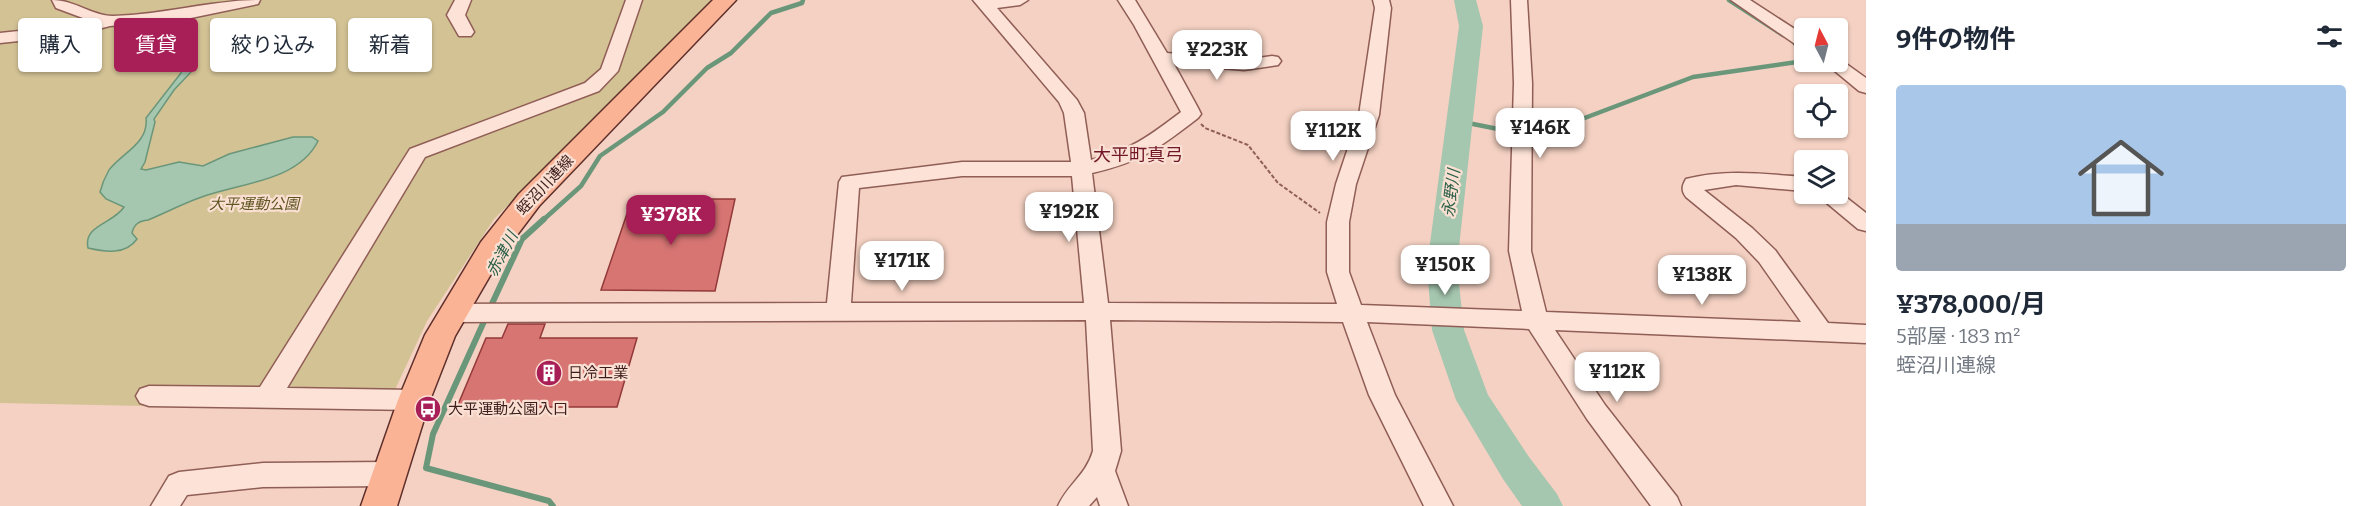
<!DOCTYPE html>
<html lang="ja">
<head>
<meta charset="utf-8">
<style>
	:root { --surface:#fff; --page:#f2f2f3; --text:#1f2937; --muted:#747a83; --line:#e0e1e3; --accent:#a81e56 }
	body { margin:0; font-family:Bitter,"Noto Sans JP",serif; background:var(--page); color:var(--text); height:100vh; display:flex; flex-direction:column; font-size:22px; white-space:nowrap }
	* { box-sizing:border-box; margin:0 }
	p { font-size:20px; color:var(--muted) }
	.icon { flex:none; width:33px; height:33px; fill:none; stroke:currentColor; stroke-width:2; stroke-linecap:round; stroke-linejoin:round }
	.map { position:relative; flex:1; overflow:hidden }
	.side { display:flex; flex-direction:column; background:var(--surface); width:510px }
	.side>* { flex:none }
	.top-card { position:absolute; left:18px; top:18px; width:570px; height:54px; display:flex; gap:12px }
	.needle { width:39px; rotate:353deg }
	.fabs { position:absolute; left:1794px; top:18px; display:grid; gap:12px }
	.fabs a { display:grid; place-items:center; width:54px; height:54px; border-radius:6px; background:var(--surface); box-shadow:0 2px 4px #0004; font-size:30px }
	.price { position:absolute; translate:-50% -51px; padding:0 14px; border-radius:12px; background:#fff; color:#222; font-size:20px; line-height:39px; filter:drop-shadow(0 2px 3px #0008) }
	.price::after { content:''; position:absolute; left:50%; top:36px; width:18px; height:14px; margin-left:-9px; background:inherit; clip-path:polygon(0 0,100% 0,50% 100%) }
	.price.active { background:var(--accent); color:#fff }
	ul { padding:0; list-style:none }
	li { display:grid; align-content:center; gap:12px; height:318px; padding:0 30px }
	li+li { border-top:2px solid var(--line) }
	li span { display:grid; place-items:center; height:186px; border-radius:6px; color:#555 }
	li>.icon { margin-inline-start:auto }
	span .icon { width:108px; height:108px; fill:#fffc; stroke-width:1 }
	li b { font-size:26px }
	h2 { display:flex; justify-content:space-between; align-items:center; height:72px; padding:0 30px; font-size:26px }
	.pill { padding:0 21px; border-radius:6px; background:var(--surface); box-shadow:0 2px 4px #0004; font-size:21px; line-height:54px }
	.pill.active { background:var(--accent); color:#fff }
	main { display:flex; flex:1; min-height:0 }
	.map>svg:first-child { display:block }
	.green { fill:#d3c294 }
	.water { fill:#a5c6af; stroke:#6a967a; stroke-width:1.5 }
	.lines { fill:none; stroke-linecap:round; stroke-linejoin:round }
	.stream-far1 { stroke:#6a967a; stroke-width:4.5 }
	.stream { stroke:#6a967a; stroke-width:6 }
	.river { fill:#a5c6af; fill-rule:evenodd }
	.building { fill:#d77573; stroke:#933939; stroke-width:1.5 }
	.minor-casing { stroke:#905e56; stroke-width:3 }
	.major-casing { stroke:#5e2f2b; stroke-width:3 }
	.path { stroke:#905e56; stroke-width:2; stroke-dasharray:4 2; stroke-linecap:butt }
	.minor { fill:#fde3d7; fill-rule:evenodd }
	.major { fill:#fbb396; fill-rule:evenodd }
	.labels { text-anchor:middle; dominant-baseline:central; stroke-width:4.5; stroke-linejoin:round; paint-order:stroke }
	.street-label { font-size:15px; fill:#3e1f1d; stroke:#fadfd3 }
	.park-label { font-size:15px; font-style:italic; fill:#5e5520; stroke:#fadfd3 }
	.poi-label { font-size:15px; fill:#3e1f1d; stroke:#fadfd3; text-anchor:start }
	.water-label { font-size:16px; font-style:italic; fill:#2a6047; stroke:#fadfd3 }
	.quarter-label { font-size:18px; fill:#711627; stroke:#fadfd3 }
</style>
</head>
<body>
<main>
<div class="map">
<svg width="1866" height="506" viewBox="0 0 1866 506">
	<rect width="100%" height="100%" fill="#f4d1c2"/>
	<path class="green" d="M0,0H717L494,219L427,321L385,411L0,403Z"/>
	<path class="water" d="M167,25L175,33H185L191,36L187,51L192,61L191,72L174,90L154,119L155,122L145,162L141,169L146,170L179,162L203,166L229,154L293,137H312L318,141C298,182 238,183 199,198C182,204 165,213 148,220C139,221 134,224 132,233L137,239C126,255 105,252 88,248C83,225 113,224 124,207L106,199L100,192C102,184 105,177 109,170C122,153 149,143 146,118L181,73V65L176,54L182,41L179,37L162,35L161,27Z"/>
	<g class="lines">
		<g class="stream-far1">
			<path d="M1729,0L1783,35"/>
			<path d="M1795,44L1804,50"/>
			<path d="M1458,121L1518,133"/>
			<path d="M1527,134L1537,136L1693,77L1804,61"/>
			<path d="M542,221L581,186L600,156L663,112L707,68L731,53L771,13L802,3L803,0"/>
		</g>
		<g class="stream">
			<path d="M490,308L522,239L544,219"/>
			<path d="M486,317L433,434L426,468L549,501L553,506"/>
		</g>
		<path class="river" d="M1454,0H1476L1483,26L1457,266L1464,330L1488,395L1529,457L1557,494L1563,506H1522L1503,479L1456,400L1432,330L1427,266L1459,26Z"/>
	</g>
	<g class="building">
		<path d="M632,199H735L715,291L601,290Z"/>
		<path d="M508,324H545L540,338H637L617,407H457L486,338H502Z"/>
	</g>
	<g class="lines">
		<defs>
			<g id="minor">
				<path d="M52,0C75,0 92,16 113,16C163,15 211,0 260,0L258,4L186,19L110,26L75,35L0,43V33L75,25L91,21L56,8Z"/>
				<path d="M455,0H471L465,15L474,32L471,36H459L447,15Z"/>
				<path d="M626,0H642L618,71L599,91L425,157L287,388L414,390L423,393L427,400L423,407L414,410L149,406L140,403L136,396L140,389L149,386L260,387L410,149L585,83L601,69Z"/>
				<path d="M973,0H1028L1020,5L997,8L1077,100L1084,113L1091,160C1128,152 1151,135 1181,112L1134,25L1118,0H1135L1167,53L1244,60L1272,56L1278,57L1281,61L1278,65L1244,70L1174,64L1198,108L1201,114L1198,118C1159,148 1141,162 1092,173L1108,303L1337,304L1327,272V222L1336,184L1359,115L1375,8L1373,0H1389L1391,8L1379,115L1356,184L1349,222V272L1361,305L1522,311L1509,251L1514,83L1511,0H1527L1532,83L1531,251L1546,312L1801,322L1759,262L1736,238L1686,197C1681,190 1682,186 1686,179C1725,169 1764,174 1804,177V191L1736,185L1704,190L1752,228L1775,250L1828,323L1866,325V343L1555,330L1605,405L1677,497L1681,506H1651L1587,419L1529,329L1367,322L1395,395L1453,506H1424L1369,395L1343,322L1110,320L1121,451L1115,471L1128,506H1100L1097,497L1089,506H1058C1068,484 1086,475 1093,451L1086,320L451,322L443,319L439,313L443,307L451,304L827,303L839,182L842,177L962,162H1071L1064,113L1059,102ZM962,176H1072L1084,303H851L859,188Z"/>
				<path d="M1731,0H1750L1804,35V47L1798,46Z"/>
				<path d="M1838,58L1866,78V93L1859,91L1824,62H1838Z"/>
				<path d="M1838,191L1866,213V231L1858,229L1816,194H1838Z"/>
				<path d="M389,462L399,466L403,474L399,482L389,486L263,487L187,495L180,506H151L169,476L179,472L263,463Z"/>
			</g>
			<path id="major" d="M713,0H736L539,206L502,255L455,336L430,400L397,506H361L398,400L425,335L481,242L519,194Z"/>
		</defs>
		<use href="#minor" class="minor-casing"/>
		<use href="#major" class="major-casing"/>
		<path class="path" d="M1201,124L1205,128L1248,145L1278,183L1320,213"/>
		<use href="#minor" class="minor"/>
		<use href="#major" class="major"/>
	</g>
	<defs>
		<symbol id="building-disc" viewBox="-11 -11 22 22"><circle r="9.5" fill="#a81e56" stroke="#fadfd3"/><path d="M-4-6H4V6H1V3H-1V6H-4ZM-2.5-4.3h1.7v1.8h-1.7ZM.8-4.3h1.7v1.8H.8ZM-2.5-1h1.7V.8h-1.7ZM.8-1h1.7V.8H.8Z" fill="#fff"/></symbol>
		<symbol id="bus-disc" viewBox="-11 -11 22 22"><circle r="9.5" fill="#a81e56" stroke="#fadfd3"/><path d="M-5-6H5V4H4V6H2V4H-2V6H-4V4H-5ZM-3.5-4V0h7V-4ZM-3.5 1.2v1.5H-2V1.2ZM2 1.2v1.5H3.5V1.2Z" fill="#fff"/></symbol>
	</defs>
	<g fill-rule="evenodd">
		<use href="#building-disc" x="534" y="358" width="30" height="30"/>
		<use href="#bus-disc" x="413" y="394" width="30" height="30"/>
	</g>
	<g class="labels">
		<g class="street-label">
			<text transform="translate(545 185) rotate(-47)">蛭沼川連線</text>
		</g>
		<g class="park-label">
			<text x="254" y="204">大平運動公園</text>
		</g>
		<g class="poi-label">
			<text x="568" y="373">日冷工業</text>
			<text x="448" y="409">大平運動公園入口</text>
		</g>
		<g class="water-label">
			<text transform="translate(1451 193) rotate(-83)">永野川</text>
			<text transform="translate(502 254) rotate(-62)">赤津川</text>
		</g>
		<g class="quarter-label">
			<text x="1138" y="155">大平町真弓</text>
		</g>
	</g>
</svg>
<div class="fabs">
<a><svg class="needle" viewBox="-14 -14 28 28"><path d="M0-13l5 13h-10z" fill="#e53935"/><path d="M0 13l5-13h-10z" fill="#747a83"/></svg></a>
<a><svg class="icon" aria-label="locate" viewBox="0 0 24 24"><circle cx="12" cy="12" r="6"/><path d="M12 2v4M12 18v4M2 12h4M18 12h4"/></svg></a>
<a><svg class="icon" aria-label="layers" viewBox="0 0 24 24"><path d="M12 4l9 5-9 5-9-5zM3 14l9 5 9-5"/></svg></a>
</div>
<b class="price" style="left:1217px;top:81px">¥223K</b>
<b class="price" style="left:1540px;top:159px">¥146K</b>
<b class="price" style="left:1333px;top:162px">¥112K</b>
<b class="price" style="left:1069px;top:243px">¥192K</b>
<b class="price active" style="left:671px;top:246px">¥378K</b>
<b class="price" style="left:902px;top:292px">¥171K</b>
<b class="price" style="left:1445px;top:296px">¥150K</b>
<b class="price" style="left:1702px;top:306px">¥138K</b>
<b class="price" style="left:1617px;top:403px">¥112K</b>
<div class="top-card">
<a class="pill">購入</a>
<a class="pill active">賃貸</a>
<a class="pill">絞り込み</a>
<a class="pill">新着</a>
</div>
</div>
<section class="side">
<h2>9件の物件<svg class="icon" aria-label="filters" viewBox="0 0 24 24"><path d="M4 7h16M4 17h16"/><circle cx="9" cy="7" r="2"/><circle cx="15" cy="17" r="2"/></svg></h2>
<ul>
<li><span style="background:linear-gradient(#a9c7e8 75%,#9aa5b1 0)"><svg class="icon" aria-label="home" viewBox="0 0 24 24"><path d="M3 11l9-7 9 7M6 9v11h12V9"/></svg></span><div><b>¥378,000/月</b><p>5部屋 · 183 m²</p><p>蛭沼川連線</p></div></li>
</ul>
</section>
</main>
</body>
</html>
